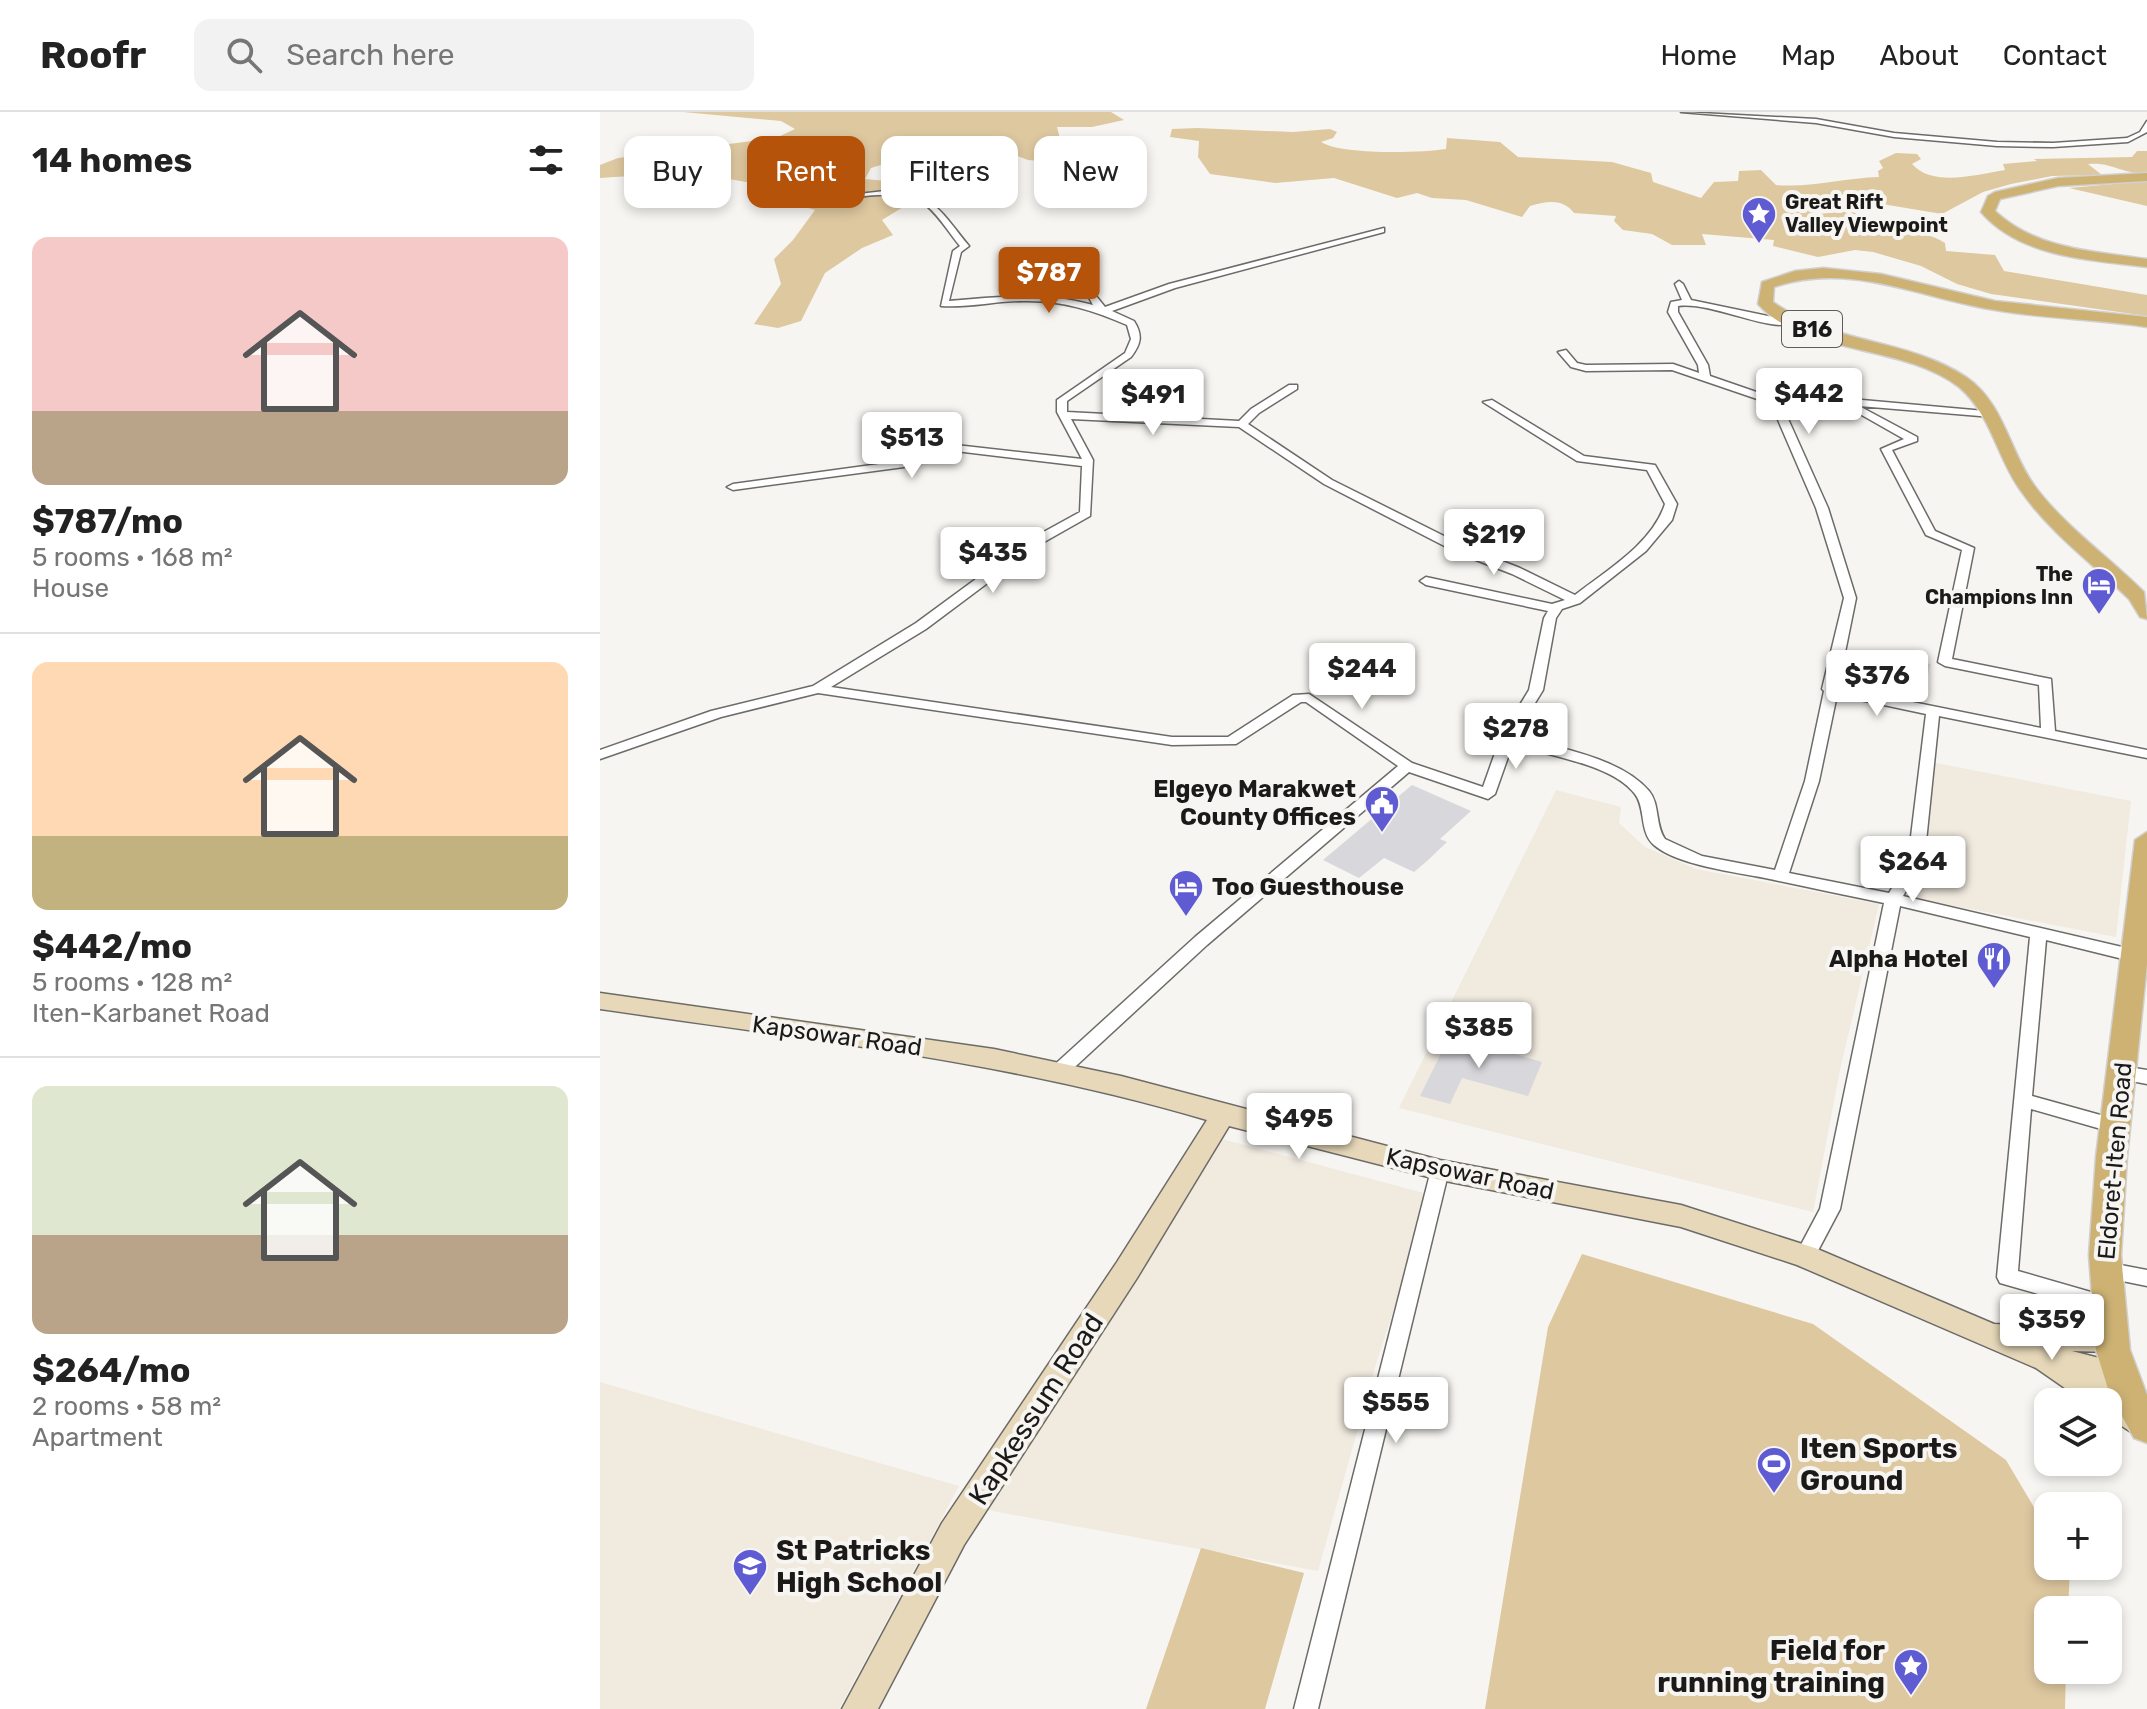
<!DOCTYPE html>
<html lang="en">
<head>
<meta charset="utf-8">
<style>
	:root { --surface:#fff; --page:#f2f2f2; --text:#222; --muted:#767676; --line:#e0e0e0; --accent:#b45309 }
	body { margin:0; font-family:Rubik,sans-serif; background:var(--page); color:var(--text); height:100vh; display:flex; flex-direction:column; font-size:30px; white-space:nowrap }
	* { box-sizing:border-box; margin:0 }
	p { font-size:26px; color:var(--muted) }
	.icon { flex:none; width:44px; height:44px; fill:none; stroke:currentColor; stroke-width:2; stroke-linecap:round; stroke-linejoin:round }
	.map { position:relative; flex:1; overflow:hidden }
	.drawer { display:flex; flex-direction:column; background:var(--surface); width:600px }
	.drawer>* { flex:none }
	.banner { position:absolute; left:24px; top:24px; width:760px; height:72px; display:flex; gap:16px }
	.tools { position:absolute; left:1434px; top:1276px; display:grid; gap:16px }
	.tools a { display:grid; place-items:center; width:88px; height:88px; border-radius:16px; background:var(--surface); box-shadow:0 4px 12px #0003; font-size:40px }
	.price { position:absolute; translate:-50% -68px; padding:0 18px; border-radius:8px; background:#fff; color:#222; font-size:26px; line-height:52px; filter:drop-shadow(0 2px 4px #0008) }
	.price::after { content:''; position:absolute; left:50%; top:48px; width:24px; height:18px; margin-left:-12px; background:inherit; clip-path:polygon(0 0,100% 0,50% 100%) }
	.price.selected { background:var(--accent); color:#fff }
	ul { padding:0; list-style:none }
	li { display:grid; align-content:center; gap:16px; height:424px; padding:0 32px }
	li+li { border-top:2px solid var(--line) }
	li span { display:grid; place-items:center; height:248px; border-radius:16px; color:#555 }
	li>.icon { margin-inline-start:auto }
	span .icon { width:144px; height:144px; fill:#fffc; stroke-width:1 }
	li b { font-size:34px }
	h2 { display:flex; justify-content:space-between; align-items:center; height:96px; padding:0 32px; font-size:34px }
	.chip { padding:0 28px; border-radius:16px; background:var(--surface); box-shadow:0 4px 12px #0003; font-size:28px; line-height:72px }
	.chip.selected { background:var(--accent); color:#fff }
	header { display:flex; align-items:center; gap:48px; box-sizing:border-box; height:112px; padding:0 40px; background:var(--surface); border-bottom:2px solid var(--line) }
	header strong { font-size:38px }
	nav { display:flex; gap:44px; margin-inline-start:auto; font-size:28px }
	.search { width:560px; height:72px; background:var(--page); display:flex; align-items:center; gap:20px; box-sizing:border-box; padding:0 28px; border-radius:16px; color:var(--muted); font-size:30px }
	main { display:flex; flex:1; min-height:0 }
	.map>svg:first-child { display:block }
	.built { fill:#f0eadf }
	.green { fill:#dec8a0 }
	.building { fill:#d8d8dc }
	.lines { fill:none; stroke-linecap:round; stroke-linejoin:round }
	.street-casing { stroke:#6d6b68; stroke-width:3 }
	.secondary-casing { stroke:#6d6b68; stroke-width:3 }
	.primary-casing { stroke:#d1d1d1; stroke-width:3 }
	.street { fill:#fff; fill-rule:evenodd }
	.secondary { fill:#e6d8b9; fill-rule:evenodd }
	.primary { fill:#cdb274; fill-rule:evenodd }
	.labels { text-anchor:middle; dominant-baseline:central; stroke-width:8; stroke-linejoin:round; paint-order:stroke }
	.far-poi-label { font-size:20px; font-weight:bold; fill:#1b1a19; stroke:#f7f5f1; text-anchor:start }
	.shield { fill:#f7f5f1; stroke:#5d5c5a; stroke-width:2 }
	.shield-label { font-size:22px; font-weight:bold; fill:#1b1a19 }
	.poi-label { font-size:24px; font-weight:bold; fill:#1b1a19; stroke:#f7f5f1; text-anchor:end }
	.street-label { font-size:24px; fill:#1b1a19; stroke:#f7f5f1 }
	.near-street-label { font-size:28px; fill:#1b1a19; stroke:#f7f5f1 }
	.near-poi-label { font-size:28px; font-weight:bold; fill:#1b1a19; stroke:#f7f5f1; text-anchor:start }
</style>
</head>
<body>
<header>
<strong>Roofr</strong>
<div class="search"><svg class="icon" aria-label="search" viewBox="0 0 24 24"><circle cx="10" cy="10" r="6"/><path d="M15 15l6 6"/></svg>Search here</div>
<nav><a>Home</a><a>Map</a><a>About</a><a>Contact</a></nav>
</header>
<main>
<section class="drawer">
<h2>14 homes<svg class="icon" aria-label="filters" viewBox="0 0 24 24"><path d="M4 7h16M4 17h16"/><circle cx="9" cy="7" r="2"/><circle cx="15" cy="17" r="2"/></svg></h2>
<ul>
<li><span style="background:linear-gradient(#f6c9c9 70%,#b9a48a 0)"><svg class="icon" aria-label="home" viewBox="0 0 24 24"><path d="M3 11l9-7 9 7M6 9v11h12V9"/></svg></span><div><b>$787/mo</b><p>5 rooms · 168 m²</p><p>House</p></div></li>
<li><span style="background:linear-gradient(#ffd9b3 70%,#c2b280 0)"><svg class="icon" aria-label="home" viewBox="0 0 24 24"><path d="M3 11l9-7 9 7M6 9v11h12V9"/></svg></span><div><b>$442/mo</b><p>5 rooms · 128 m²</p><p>Iten-Karbanet Road</p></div></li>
<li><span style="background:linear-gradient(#dfe7d0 60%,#b9a48a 0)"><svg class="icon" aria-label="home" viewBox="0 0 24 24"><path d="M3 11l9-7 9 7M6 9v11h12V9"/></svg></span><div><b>$264/mo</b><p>2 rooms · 58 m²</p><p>Apartment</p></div></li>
</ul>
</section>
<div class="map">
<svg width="1547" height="1597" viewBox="0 0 1547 1597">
	<rect width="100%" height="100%" fill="#f7f5f1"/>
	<g class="built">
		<path d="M1331,650L1531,689L1516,825L1308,785L1322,726Z"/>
		<path d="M956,678L1021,695L1019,711L1045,735L1096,757L1279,792L1240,958L1213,1100L799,996Z"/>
		<path d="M622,1027L831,1083L776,1252L718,1459L382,1397Z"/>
		<path d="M0,1270L359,1374L239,1597H0Z"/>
	</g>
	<g class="green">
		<path d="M83,0H511L524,8L492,15H457L466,51L428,48L390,34L349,32L271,56L265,67L331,73L341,81L308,92L282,108L293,123L262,136L225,161L201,209L178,216L154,212L181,172L174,147L193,128L215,98L168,84L180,76L90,60L0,66V53L18,46L176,26L195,17L181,9Z"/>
		<path d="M597,16L693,20L730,17L737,20L733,26L721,30C741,43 820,41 846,37L847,26L900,30L918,45L1012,50L1051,61L1053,70L1101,86L1114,70L1138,69L1139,59L1161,58L1176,73C1212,76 1244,66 1279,65L1278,59L1283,56L1279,49L1296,41L1317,42L1321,47L1312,52C1333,76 1378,62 1405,58L1403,52L1437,49L1434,47L1532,45L1537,39H1547V61C1519,62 1514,50 1488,52L1502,63L1452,64L1411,72L1383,80L1342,102L1246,86H1221L1213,94L1218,102L1252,99L1264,106L1284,108C1303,126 1323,116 1345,131L1346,139L1395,143L1404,159L1547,183V204L1391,182L1357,172L1321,154L1273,140L1255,138L1218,145L1173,134L1174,128L1102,122L1106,133H1072L1052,122L1023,118L1014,109L1016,104L974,101C963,86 946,89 930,94L922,105L866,88L832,86L817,81L797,86L734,66L675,71L610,62L598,45L599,29L570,25L572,17Z"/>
		<path d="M1547,69V94L1469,76Z"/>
		<path d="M982,1142L1213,1212L1406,1348L1448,1419V1454L1470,1457L1468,1498H1448V1558H1466L1465,1597H885L948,1215Z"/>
		<path d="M601,1436L704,1461L665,1597H546Z"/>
	</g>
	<g class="building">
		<path d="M1299,546L1330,552L1323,589L1292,583Z"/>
		<path d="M812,673L871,699L840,727L847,730L827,749L814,760L784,746L759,766L723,748Z"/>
		<path d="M850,923L942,950L928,984L862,966L850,992L820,984Z"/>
	</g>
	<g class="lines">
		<defs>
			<g id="street">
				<path d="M1081,0L1216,7L1294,21L1397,30L1453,31L1527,26L1540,20L1547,9V20L1528,30L1453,35L1397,34L1294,25L1216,11Z"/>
				<path d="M285,79C335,81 340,99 369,134L361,140L349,189C402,185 440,179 493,193L487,182L492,179L505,195L569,172L784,116V120L575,176L512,199L534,209C543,223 541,232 531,245L467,289V300L639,309L651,297L689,273H697V277L659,301L648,312L732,368L866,435L920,456L975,483C1007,458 1052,432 1065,392L1047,358L977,349L883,290L892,288L984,344L1055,353L1077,392L1072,408L1046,439L980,491L962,497L956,506L943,578L916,622C958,638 1019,644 1049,679C1060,692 1055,713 1065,727L1102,744L1175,758L1205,669L1224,579L1222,577L1244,486L1216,396L1175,301L1163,289L1072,258L986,259L971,255L958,240L966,238L977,251L986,253L1073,252L1099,261L1098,253L1068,200L1071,190L1082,188L1075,172L1079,169L1083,172L1091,188L1197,210C1173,223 1112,189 1078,194V200L1108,253L1110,264L1168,284L1251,287L1396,300V304L1392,305L1259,294L1317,325V329L1292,338L1335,419L1374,436L1352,547L1451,567L1455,619L1547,638V646L1339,604L1324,749L1303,784L1535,838L1543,844L1535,850L1446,828L1432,984L1522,1009L1524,1014L1522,1019L1515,1021L1431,997L1418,1159L1515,1187L1518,1193L1515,1199L1508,1202L1407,1173L1400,1171L1397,1165L1430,825L1300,794L1240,1097L1212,1150L1205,1152L1198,1150L1195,1144L1220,1097L1284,791C1245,783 1203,774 1165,766C1135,760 1077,753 1054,733C1039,720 1046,696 1035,682C1011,651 948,645 913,631L895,682L888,687L809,660L607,833L464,965H452L449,960L452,955L595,825L798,654L706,590H701L636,632L572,633L218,581L121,605L0,647V638L111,599L213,574L316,511L429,428L480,400L482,354L347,338L336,340L304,355L133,378L127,375L133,372L301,349L329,335L347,332L482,347L457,300V288L525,241L531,227L527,213C493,198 461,188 423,189C396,189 368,196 341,194L353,139L360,134C349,121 340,105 327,94C303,75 261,85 233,88C221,90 206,94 196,89ZM1176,290L1244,293L1304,327L1281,337L1326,423L1362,438L1338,550L1345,554L1439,573L1441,616L1238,575L1256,486L1228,396L1185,300ZM471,307L639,315L724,372L858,441L912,462L965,488L952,492L826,465L820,469L826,473L948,499L944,506L929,578L901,624L883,675L812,651L709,582L693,583L628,625H572L231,575L326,517L437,434L490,404L493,348ZM1237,583L1326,602L1308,749L1289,781L1189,761L1219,669Z"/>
				<path d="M1522,954L1547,958V972L1516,966L1513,961L1516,956Z"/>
				<path d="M840,1051L847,1053L849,1058L718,1597H694L831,1058L833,1053Z"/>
				<path d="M1505,1150L1547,1158V1174L1498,1164L1495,1158L1498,1152Z"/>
			</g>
			<path id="secondary" d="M0,881L394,937L521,964L840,1048L1081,1093L1215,1136L1394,1212L1510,1216L1520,1219L1524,1228L1520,1237L1510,1240L1472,1239L1530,1254L1535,1263L1530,1272L1520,1276L1508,1273L1547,1297V1322L1531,1320L1508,1305V1290H1485L1436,1256L1197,1153L1081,1115L840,1068L629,1014L537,1166L364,1433L278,1597H242L342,1411L517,1150L607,1008C409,949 204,927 0,897Z"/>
			<g id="primary">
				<path d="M1547,61V69L1458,74L1400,87L1395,99C1437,138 1493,139 1547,147V155C1491,148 1421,146 1381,100L1388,84L1395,80L1458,66Z"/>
				<path d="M1223,156L1281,162L1395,189L1547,205V215C1497,207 1445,207 1395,198C1320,186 1250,149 1174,175L1173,190C1231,232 1307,226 1366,265C1404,291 1409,338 1434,373C1464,414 1508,444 1544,480L1547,507L1540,505L1529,487C1493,452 1450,421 1421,379C1397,346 1391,302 1359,275C1302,231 1204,244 1158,192L1162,170L1195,159Z"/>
				<path d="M1547,720V852L1527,1045L1521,1143L1530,1238L1547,1283V1331L1534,1326L1509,1280L1496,1238L1489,1143L1496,1045L1535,728Z"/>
			</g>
		</defs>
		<use href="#street" class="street-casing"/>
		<use href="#secondary" class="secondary-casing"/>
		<use href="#primary" class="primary-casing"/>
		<use href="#street" class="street"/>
		<use href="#secondary" class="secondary"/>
		<use href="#primary" class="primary"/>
	</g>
	<defs>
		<symbol id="sight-pin" viewBox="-11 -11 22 30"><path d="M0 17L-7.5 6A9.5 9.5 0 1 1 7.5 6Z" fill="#5e5bd3" stroke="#f7f5f1"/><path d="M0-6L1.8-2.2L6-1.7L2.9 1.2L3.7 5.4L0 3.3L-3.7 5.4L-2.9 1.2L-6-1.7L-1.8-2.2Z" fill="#fff"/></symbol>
		<symbol id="hotel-pin" viewBox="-11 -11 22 30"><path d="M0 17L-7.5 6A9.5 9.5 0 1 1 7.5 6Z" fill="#5e5bd3" stroke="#f7f5f1"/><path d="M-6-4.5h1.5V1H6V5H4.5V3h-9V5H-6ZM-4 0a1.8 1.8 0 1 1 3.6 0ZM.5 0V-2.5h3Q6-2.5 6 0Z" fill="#fff"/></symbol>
		<symbol id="civic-pin" viewBox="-11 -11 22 30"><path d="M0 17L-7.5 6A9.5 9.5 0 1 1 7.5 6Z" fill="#5e5bd3" stroke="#f7f5f1"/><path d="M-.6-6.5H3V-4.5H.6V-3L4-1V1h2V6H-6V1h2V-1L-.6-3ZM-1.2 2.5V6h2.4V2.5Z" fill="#fff"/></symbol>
		<symbol id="restaurant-pin" viewBox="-11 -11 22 30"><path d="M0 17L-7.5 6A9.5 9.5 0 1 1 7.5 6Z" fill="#5e5bd3" stroke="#f7f5f1"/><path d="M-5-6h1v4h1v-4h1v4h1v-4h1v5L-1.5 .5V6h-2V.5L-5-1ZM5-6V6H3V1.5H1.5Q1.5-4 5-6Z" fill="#fff"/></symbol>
		<symbol id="stadium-pin" viewBox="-11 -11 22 30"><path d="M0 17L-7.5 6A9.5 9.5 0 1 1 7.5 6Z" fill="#5e5bd3" stroke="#f7f5f1"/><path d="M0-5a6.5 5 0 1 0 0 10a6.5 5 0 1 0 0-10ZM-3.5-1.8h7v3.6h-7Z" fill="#fff"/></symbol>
		<symbol id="school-pin" viewBox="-11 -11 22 30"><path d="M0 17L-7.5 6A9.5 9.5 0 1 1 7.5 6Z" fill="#5e5bd3" stroke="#f7f5f1"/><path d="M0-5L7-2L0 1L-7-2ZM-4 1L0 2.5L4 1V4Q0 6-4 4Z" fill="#fff"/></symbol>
	</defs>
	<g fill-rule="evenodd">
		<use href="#sight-pin" x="1139" y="82" width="40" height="54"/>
		<use href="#hotel-pin" x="1479" y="453" width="40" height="54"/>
		<use href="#civic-pin" x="762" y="671" width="40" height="54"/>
		<use href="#hotel-pin" x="566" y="755" width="40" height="54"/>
		<use href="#restaurant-pin" x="1374" y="827" width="40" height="54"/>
		<use href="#stadium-pin" x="1154" y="1332" width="40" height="54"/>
		<use href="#school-pin" x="130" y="1434" width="40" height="54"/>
		<use href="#sight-pin" x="1291" y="1534" width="40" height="54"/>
	</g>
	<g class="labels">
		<g class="far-poi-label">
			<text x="1185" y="90">Great Rift<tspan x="1185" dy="23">Valley Viewpoint</tspan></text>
			<text x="1473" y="462" text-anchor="end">The<tspan x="1473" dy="23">Champions Inn</tspan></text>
		</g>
		<rect class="shield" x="1182" y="199" width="60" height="36" rx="6"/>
		<g class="shield-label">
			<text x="1212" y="217">B16</text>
		</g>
		<g class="poi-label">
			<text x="756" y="677">Elgeyo Marakwet<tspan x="756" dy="28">County Offices</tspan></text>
			<text x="612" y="775" text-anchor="start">Too Guesthouse</text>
			<text x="1368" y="847">Alpha Hotel</text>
		</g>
		<g class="street-label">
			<text transform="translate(237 924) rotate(8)">Kapsowar Road</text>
			<text transform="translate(1515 1049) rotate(-85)">Eldoret-Iten Road</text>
			<text transform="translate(870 1062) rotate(12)">Kapsowar Road</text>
		</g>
		<g class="near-street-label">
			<text transform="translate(436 1297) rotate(-57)">Kapkessum Road</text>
		</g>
		<g class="near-poi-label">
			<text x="1200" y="1336">Iten Sports<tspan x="1200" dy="32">Ground</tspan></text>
			<text x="176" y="1438">St Patricks<tspan x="176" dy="32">High School</tspan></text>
			<text x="1285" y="1538" text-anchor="end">Field for<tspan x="1285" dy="32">running training</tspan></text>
		</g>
	</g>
</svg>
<div class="tools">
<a><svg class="icon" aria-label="layers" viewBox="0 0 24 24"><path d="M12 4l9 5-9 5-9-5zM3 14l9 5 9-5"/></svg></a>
<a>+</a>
<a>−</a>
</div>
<b class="price selected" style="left:449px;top:203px">$787</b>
<b class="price" style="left:1209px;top:324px">$442</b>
<b class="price" style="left:553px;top:325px">$491</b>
<b class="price" style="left:312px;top:368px">$513</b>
<b class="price" style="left:894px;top:465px">$219</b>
<b class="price" style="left:393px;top:483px">$435</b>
<b class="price" style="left:762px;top:599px">$244</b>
<b class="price" style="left:1277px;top:606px">$376</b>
<b class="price" style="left:916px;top:659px">$278</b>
<b class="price" style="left:1313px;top:792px">$264</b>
<b class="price" style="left:879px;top:958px">$385</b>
<b class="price" style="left:699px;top:1049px">$495</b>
<b class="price" style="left:1452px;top:1250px">$359</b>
<b class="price" style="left:796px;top:1333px">$555</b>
<div class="banner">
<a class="chip">Buy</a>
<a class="chip selected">Rent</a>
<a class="chip">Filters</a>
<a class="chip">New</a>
</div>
</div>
</main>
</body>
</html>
